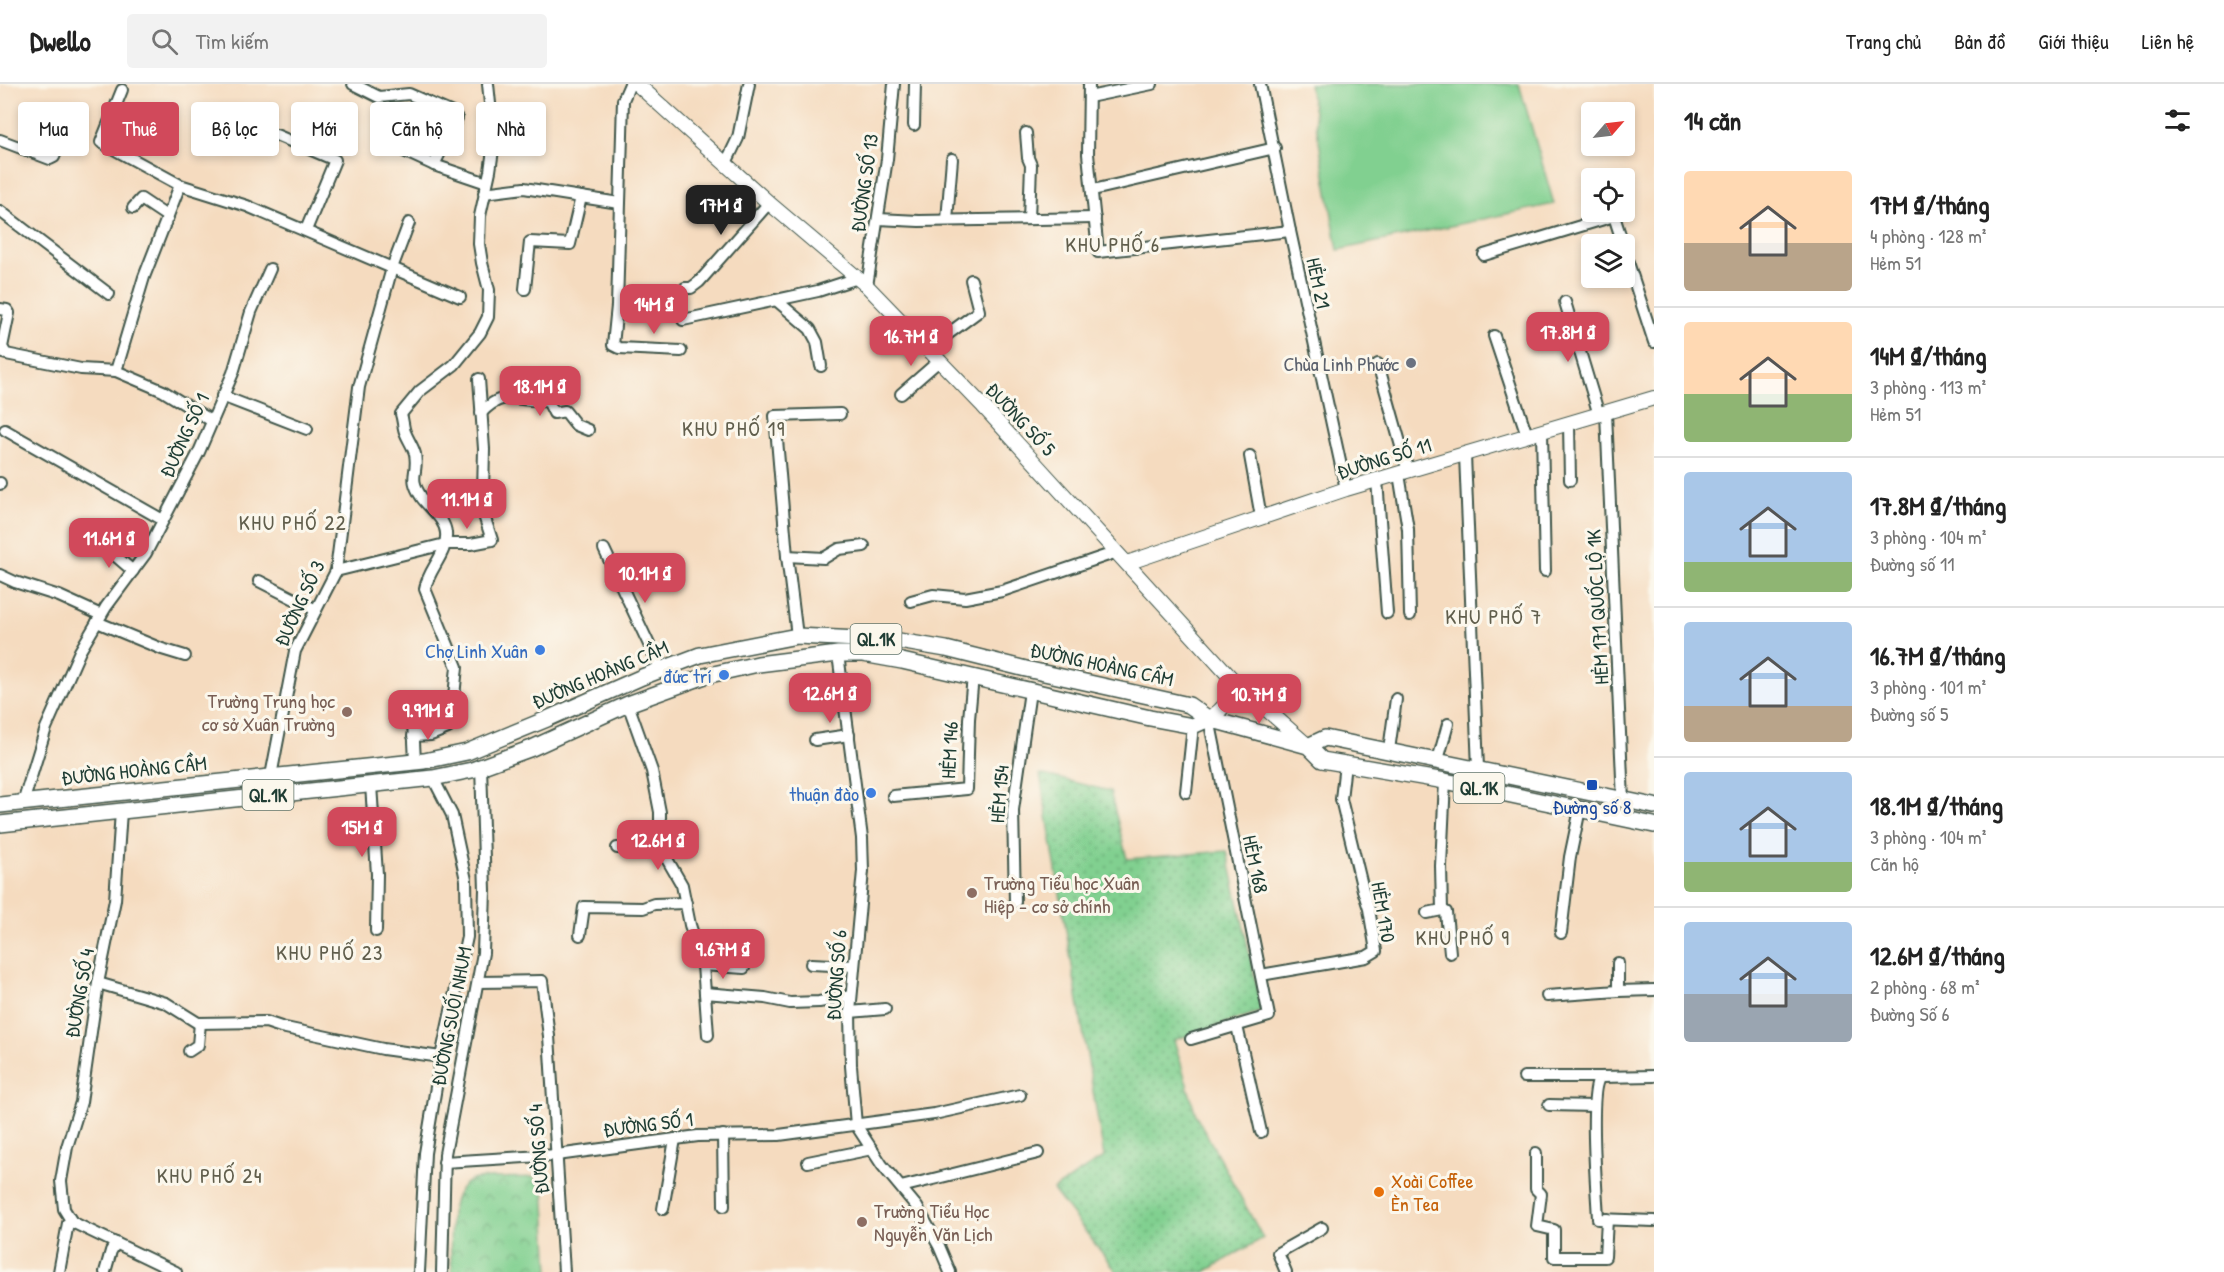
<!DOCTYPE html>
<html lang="vi">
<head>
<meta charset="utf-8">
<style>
	:root { --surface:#fff; --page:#f2f2f2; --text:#222; --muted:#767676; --line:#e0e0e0; --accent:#d1495b }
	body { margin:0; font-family:"Patrick Hand",sans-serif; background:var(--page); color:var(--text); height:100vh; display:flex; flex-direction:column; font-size:22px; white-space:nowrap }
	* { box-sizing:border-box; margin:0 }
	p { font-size:20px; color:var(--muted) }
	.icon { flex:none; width:33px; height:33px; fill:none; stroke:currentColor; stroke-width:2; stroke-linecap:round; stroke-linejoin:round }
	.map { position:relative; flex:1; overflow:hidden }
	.details { display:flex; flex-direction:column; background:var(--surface); width:570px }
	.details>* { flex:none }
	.banner { position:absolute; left:18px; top:18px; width:570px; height:54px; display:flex; gap:12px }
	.needle { width:39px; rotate:62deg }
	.controls { position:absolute; left:1581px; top:18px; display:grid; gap:12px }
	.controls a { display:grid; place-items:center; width:54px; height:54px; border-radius:6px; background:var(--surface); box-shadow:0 3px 9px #0003; font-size:30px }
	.price { position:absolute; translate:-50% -51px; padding:0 14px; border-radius:12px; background:var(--accent); color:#fff; font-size:20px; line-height:39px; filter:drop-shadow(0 2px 3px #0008) }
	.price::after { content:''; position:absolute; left:50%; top:36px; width:18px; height:14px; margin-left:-9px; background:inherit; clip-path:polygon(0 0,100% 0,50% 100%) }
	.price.selected { background:#222; color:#fff }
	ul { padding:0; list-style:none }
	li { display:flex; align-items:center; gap:18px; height:150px; padding:0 30px }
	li+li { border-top:2px solid var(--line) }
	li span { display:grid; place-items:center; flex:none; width:168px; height:120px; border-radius:6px; color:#555 }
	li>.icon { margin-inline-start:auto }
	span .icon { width:72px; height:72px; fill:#fffc; stroke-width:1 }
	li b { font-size:26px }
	h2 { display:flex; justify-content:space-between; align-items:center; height:72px; padding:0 30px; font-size:26px }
	.chip { padding:0 21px; border-radius:6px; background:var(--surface); box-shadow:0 3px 9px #0003; font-size:21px; line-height:54px }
	.chip.selected { background:var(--accent); color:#fff }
	header { display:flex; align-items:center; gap:36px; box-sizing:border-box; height:84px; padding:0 30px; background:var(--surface); border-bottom:2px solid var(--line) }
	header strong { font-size:28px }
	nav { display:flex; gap:33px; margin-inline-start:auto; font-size:21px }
	.search { width:420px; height:54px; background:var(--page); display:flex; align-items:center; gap:15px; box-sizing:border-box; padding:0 21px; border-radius:6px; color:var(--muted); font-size:22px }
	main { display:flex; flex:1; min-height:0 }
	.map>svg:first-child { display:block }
	.grass { fill:url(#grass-dots); stroke:#508662; stroke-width:1.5 }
	.park { fill:url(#park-crowns); stroke:#508662; stroke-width:1.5 }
	.pitch { fill:#81d090; stroke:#508662; stroke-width:1.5 }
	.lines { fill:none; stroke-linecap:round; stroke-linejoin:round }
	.street-casing { stroke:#3f5549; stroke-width:14 }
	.secondary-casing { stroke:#3f5549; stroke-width:16 }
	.primary-casing { stroke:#3f5549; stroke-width:18 }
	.street { stroke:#fff; stroke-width:10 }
	.secondary { stroke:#fff; stroke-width:14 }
	.primary { stroke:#fff; stroke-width:15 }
	.worship-dot { fill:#6b7280; stroke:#fbf7ec; stroke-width:2 }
	.shop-dot { fill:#3f7fe0; stroke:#fbf7ec; stroke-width:2 }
	.education-dot { fill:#8d6e63; stroke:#fbf7ec; stroke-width:2 }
	.transit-dot { fill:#1a4fb4; stroke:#fbf7ec; stroke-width:2 }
	.food-dot { fill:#e8710a; stroke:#fbf7ec; stroke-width:2 }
	.labels { text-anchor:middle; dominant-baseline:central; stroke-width:6; stroke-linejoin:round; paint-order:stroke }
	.shield { fill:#fbf7ec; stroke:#61756b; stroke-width:1.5 }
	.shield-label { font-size:18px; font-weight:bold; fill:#1f3d34 }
	.street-label { font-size:20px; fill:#1f3d34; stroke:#fbf7ec }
	.worship-label { font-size:20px; fill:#5b616d; stroke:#fbf7ec; text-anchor:end }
	.shop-label { font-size:20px; fill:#366cbe; stroke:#fbf7ec; text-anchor:end }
	.education-label { font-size:20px; fill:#785e54; stroke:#fbf7ec; text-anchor:start }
	.transit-label { font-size:20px; fill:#164399; stroke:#fbf7ec }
	.food-label { font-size:20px; fill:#c56008; stroke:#fbf7ec; text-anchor:start }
	.neighbourhood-label { font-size:21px; letter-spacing:1.5px; fill:#605e4c; stroke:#fbf7ec }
</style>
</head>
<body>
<header>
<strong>Dwello</strong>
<div class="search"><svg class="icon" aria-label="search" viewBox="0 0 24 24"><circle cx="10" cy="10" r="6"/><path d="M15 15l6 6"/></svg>Tìm kiếm</div>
<nav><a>Trang chủ</a><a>Bản đồ</a><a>Giới thiệu</a><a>Liên hệ</a></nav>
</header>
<main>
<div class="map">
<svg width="1654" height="1188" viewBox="0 0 1654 1188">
	<defs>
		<pattern id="grass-dots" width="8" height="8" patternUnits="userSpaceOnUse" patternTransform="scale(1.5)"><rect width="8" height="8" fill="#81d090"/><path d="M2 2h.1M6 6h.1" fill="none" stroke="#69aa76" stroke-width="1.8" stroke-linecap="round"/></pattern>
		<pattern id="park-crowns" width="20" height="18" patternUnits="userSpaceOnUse" patternTransform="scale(1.5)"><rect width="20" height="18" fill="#81d090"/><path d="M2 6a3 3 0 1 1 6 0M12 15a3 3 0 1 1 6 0" fill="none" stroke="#69aa76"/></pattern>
	</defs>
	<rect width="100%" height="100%" fill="#fbf7ec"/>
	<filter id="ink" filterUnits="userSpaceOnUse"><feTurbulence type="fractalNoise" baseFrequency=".0167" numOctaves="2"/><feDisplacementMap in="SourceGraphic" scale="12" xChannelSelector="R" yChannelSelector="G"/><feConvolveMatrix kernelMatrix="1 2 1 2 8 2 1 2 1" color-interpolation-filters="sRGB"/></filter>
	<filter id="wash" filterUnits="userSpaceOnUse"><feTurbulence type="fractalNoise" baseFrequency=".008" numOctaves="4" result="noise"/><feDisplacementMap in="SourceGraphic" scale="24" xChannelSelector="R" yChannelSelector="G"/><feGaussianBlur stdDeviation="1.35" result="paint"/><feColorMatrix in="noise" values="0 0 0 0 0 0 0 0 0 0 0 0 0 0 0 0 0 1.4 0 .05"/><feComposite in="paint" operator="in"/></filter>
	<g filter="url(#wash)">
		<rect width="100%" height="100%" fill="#f5dbbf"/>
		<path class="grass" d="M1040,690L1110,707L1127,775L1227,767L1262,927L1174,956L1196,1031L1263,1154L1205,1188H1117L1053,1106L1104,1073Z"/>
		<path class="park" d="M533,1093L544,1103L549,1188H452C451,1164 443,1107 472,1096C480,1093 521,1094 533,1093Z"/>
		<path class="pitch" d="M1309,0H1519L1554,120L1338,166Z"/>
	</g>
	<g filter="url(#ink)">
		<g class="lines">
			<defs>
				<g id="street">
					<path d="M353,0L379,13L409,10L452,29L457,34L434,81"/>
					<path d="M630,0L623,16L617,222L613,261L619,264L681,267"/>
					<path d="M1089,0L1088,70L1098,168L1290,147"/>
					<path d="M1260,0L1290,147L1346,405"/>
					<path d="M122,6L101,58L180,101"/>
					<path d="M1089,13L1152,0"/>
					<path d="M914,41L915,0"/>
					<path d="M1026,49L1028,74L1031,81L1029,135"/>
					<path d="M276,51L335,76L306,146"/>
					<path d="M0,56L50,75L54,73L61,56"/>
					<path d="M397,64L434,81L487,99"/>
					<path d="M726,79L738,54L749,0"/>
					<path d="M1093,106L1275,64"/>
					<path d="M484,109L524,104L619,119"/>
					<path d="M133,124L141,115L168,133"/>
					<path d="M0,127L109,210"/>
					<path d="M878,135L919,137L1095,134"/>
					<path d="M947,136L952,75"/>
					<path d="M1624,166L1654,258"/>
					<path d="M1484,171L1614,132L1623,160"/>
					<path d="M867,202L887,75L894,0"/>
					<path d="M685,204H691L699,198L769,119"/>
					<path d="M525,205L530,158L570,160L581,113"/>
					<path d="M776,216L810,245L817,258L821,282"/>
					<path d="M1565,218L1599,331"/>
					<path d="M0,225L7,226L9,229L2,263L6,270L81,285L116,287L163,307L212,337"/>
					<path d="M683,236L818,207L858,194"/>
					<path d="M1494,252L1527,351"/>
					<path d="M929,264L979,227L971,196"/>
					<path d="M1378,280L1408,387"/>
					<path d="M116,287L144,193L180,101L247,122L460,213"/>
					<path d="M901,310L940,276"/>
					<path d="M222,312L307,345"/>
					<path d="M481,329C506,303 518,319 548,317L554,329L565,327L576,341L588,346"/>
					<path d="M1606,329L1623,717"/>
					<path d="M1569,340L1570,396"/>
					<path d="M5,346L163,436"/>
					<path d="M1542,347L1545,487"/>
					<path d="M1465,371L1478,684"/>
					<path d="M1250,372L1261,433"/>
					<path d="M1399,390L1408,445L1410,531"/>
					<path d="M1377,396L1387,529"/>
					<path d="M0,400V399"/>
					<path d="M104,462L133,487"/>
					<path d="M604,465L661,586"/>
					<path d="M787,472L824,474L839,465L864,462"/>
					<path d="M336,487L445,460H471L492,456L478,413L483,409L484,365L479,295"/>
					<path d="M0,491L15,498L59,512L101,531"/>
					<path d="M259,497L316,526"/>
					<path d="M911,517L933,511L965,514L1002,507L1117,468"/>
					<path d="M97,538L162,565L185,572"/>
					<path d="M797,552L787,472L775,332L840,330"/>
					<path d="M838,570L862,754L863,787L850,928L851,982L856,1041L882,1081L917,1123L939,1162L950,1188"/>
					<path d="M628,620L652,687L660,728V763L682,801L690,841L703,881L708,951"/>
					<path d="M413,637L415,678"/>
					<path d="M413,652L431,651L448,644L452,632L457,583L425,505C428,485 448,470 446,449C445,435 430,425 422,414C407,392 419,390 415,370C413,362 408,356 405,348C403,343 403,336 401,330L420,307L454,281L480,249L488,233L489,206L482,179L479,160L480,132L490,87L494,59L488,0"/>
					<path d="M815,656L849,651"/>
					<path d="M1389,666L1396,615"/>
					<path d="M1438,676L1448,640"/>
					<path d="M271,692L295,567L336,487L359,303L392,184L409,139"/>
					<path d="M371,701L377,790L376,847"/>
					<path d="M1186,708L1193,642"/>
					<path d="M893,712L967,705L969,635L973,592"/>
					<path d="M23,719L46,644L80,567L106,523L146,469L199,368L233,289L251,228L270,185"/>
					<path d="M121,727L115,816L98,899L81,1018L67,1063L61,1097L64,1125L72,1138L176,1188"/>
					<path d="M617,764L660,763"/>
					<path d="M1015,818L1013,726L1030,607"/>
					<path d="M1442,826L1446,828L1450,869"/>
					<path d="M1427,829L1442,826L1441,782L1445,697"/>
					<path d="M1561,849L1570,773L1580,725"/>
					<path d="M580,851L584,823L643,824L654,820L686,819"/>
					<path d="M1618,879V907L1654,906"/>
					<path d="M811,880L854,882"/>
					<path d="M703,881L744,884"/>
					<path d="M1261,891L1366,873L1376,867L1369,825L1363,806L1341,715L1345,680"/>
					<path d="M478,898L542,897L549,952L564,1188"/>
					<path d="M98,899L166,919L198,939L266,938L281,943L383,965L441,973"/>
					<path d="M705,909L765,914L790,919L819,918L851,912"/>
					<path d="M1547,912L1618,907"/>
					<path d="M850,928L885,925"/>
					<path d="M1237,942L1261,1048"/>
					<path d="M1191,955L1269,932L1209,635"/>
					<path d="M189,967L198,961L200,939"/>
					<path d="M1654,992L1600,993C1588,1007 1597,1111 1598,1135L1654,1137"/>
					<path d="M1524,993H1600"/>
					<path d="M1549,1021L1594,1022"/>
					<path d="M723,1051L724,1122"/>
					<path d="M1536,1069V1105L1541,1110L1537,1142L1554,1146V1173H1605L1607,1135"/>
					<path d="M444,1078L557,1071L698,1052L779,1051L934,1030L1020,1011"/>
					<path d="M808,1078L872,1065"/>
					<path d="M901,1103L1038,1069"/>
					<path d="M663,1125L675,1055"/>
					<path d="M59,1188L68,1139L72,1138"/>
					<path d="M105,1188L111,1167L116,1159"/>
					<path d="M419,1188L425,1069L441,973L467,853L466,796L452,731L433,694"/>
					<path d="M442,1188L445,1070L483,869L485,806L481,682"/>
					<path d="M1286,1188L1278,1169L1322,1144"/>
				</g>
				<g id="secondary">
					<path d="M637,0L769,119L867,202L983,322L1232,595L1307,661"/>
					<path d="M1127,479L1346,405L1654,314"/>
					<path d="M1209,635C1226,623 1231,616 1232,595"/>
				</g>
				<g id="primary">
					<path d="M1308,662L1325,654L1654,722"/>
					<path d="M0,721L424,677L467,668L547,635L642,593L700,571L797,552L899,557L946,565L1026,585L1189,621L1209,635L1308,662L1322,676L1445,697L1654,741"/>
					<path d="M0,740L433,694L472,686L532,664L628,620L705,592L758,580L838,570H863L902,577L1150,634L1193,642L1209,635"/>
				</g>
			</defs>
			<use href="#street" class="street-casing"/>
			<use href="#secondary" class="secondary-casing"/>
			<use href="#primary" class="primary-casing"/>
			<use href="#street" class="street"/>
			<use href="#secondary" class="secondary"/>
			<use href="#primary" class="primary"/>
		</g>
	</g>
	<circle class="worship-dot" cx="1411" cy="279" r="6"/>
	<g class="shop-dot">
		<circle cx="540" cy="566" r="6"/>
		<circle cx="724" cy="591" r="6"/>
		<circle cx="871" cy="709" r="6"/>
	</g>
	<g class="education-dot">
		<circle cx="347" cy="628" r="6"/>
		<circle cx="972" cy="809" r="6"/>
		<circle cx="862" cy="1138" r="6"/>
	</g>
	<rect class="transit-dot" x="1586" y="695" width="12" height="12" rx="3"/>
	<circle class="food-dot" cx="1379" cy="1108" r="6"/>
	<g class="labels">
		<g class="shield">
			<rect x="850.5" y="540" width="51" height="30" rx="4.5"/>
			<rect x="1453.5" y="689" width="51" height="30" rx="4.5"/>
			<rect x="242.5" y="696" width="51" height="30" rx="4.5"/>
		</g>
		<g class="shield-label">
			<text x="876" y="555">QL.1K</text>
			<text x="1479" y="704">QL.1K</text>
			<text x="268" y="711">QL.1K</text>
		</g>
		<g class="street-label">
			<text transform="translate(864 99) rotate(-82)">ĐƯỜNG SỐ 13</text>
			<text transform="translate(1319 199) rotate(78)">HẺM 21</text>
			<text transform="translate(1021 335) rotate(47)">ĐƯỜNG SỐ 5</text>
			<text transform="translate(184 351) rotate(-65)">ĐƯỜNG SỐ 1</text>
			<text transform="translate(1384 374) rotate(-17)">ĐƯỜNG SỐ 11</text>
			<text transform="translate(299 519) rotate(-65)">ĐƯỜNG SỐ 3</text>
			<text transform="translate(1597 523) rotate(-93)">HẺM 171 QUỐC LỘ 1K</text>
			<text transform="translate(1102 580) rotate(12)">ĐƯỜNG HOÀNG CẦM</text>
			<text transform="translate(600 590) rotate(-23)">ĐƯỜNG HOÀNG CẦM</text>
			<text transform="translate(949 666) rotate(-87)">HẺM 146</text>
			<text transform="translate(134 686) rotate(-6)">ĐƯỜNG HOÀNG CẦM</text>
			<text transform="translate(999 710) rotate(-85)">HẺM 154</text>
			<text transform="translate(1256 780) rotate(78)">HẺM 168</text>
			<text transform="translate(1384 828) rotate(80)">HẺM 170</text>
			<text transform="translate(836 891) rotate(-86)">ĐƯỜNG SỐ 6</text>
			<text transform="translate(79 909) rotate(-80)">ĐƯỜNG SỐ 4</text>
			<text transform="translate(451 932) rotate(-79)">ĐƯỜNG SUỐI NHUM</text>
			<text transform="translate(648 1040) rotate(-7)">ĐƯỜNG SỐ 1</text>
			<text transform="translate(538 1065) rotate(-94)">ĐƯỜNG SỐ 4</text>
		</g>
		<g class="worship-label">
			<text x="1399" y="279">Chùa Linh Phước</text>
		</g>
		<g class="shop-label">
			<text x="528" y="566">Chợ Linh Xuân</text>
			<text x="712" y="591">đức trí</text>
			<text x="859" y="709">thuận đào</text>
		</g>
		<g class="education-label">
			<text x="335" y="616" text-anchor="end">Trường Trung học<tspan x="335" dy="23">cơ sở Xuân Trường</tspan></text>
			<text x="984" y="798">Trường Tiểu học Xuân<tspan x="984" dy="23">Hiệp - cơ sở chính</tspan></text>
			<text x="874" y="1126">Trường Tiểu Học<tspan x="874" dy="23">Nguyễn Văn Lịch</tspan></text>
		</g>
		<g class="transit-label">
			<text x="1592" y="722">Đường số 8</text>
		</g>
		<g class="food-label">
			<text x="1391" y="1096">Xoài Coffee<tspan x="1391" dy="23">Èn Tea</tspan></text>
		</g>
		<g class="neighbourhood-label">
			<text x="1113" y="160">KHU PHỐ 6</text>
			<text x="734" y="344">KHU PHỐ 19</text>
			<text x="293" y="438">KHU PHỐ 22</text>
			<text x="1494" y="532">KHU PHỐ 7</text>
			<text x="1463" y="853">KHU PHỐ 9</text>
			<text x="330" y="868">KHU PHỐ 23</text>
			<text x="210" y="1091">KHU PHỐ 24</text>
		</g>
	</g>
</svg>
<div class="controls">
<a><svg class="needle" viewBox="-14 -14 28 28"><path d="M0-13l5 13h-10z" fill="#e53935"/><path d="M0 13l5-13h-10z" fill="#767676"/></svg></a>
<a><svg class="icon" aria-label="locate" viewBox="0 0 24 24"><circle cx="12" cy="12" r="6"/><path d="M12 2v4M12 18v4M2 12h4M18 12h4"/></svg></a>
<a><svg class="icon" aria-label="layers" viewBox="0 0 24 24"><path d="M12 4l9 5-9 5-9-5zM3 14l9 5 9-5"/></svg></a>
</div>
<b class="price selected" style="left:721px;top:152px">17M ₫</b>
<b class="price" style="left:654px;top:251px">14M ₫</b>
<b class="price" style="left:1568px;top:279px">17.8M ₫</b>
<b class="price" style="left:911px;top:283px">16.7M ₫</b>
<b class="price" style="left:540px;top:333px">18.1M ₫</b>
<b class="price" style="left:467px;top:446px">11.1M ₫</b>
<b class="price" style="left:109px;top:485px">11.6M ₫</b>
<b class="price" style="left:645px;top:520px">10.1M ₫</b>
<b class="price" style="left:830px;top:640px">12.6M ₫</b>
<b class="price" style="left:1259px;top:641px">10.7M ₫</b>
<b class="price" style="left:428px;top:657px">9.91M ₫</b>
<b class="price" style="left:362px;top:774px">15M ₫</b>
<b class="price" style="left:658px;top:787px">12.6M ₫</b>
<b class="price" style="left:723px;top:896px">9.67M ₫</b>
<div class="banner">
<a class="chip">Mua</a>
<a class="chip selected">Thuê</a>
<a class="chip">Bộ lọc</a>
<a class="chip">Mới</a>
<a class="chip">Căn hộ</a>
<a class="chip">Nhà</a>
</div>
</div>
<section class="details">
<h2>14 căn<svg class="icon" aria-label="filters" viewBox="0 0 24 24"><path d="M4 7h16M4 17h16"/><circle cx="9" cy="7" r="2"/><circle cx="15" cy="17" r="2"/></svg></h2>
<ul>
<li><span style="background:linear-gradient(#ffd9b3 60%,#b9a48a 0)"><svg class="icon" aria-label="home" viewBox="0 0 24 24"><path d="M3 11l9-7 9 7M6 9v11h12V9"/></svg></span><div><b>17M ₫/tháng</b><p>4 phòng · 128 m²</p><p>Hẻm 51</p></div></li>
<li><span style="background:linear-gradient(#ffd9b3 60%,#8fb573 0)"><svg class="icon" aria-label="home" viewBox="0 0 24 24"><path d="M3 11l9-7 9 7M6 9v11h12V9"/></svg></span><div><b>14M ₫/tháng</b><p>3 phòng · 113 m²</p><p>Hẻm 51</p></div></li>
<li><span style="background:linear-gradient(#a9c7e8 75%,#8fb573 0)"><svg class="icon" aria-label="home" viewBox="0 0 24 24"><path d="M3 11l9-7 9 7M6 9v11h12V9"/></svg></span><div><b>17.8M ₫/tháng</b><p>3 phòng · 104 m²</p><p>Đường số 11</p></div></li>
<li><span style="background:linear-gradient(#a9c7e8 70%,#b9a48a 0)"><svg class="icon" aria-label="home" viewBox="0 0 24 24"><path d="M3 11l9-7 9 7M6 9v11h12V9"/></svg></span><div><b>16.7M ₫/tháng</b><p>3 phòng · 101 m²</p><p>Đường số 5</p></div></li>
<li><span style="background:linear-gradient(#a9c7e8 75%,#8fb573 0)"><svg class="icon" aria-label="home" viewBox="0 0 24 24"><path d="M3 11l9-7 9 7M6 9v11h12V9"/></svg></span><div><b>18.1M ₫/tháng</b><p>3 phòng · 104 m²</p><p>Căn hộ</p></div></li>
<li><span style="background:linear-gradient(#a9c7e8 60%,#9aa5b1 0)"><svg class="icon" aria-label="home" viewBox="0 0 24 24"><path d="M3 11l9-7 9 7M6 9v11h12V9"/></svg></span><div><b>12.6M ₫/tháng</b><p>2 phòng · 68 m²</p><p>Đường Số 6</p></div></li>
</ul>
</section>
</main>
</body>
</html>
